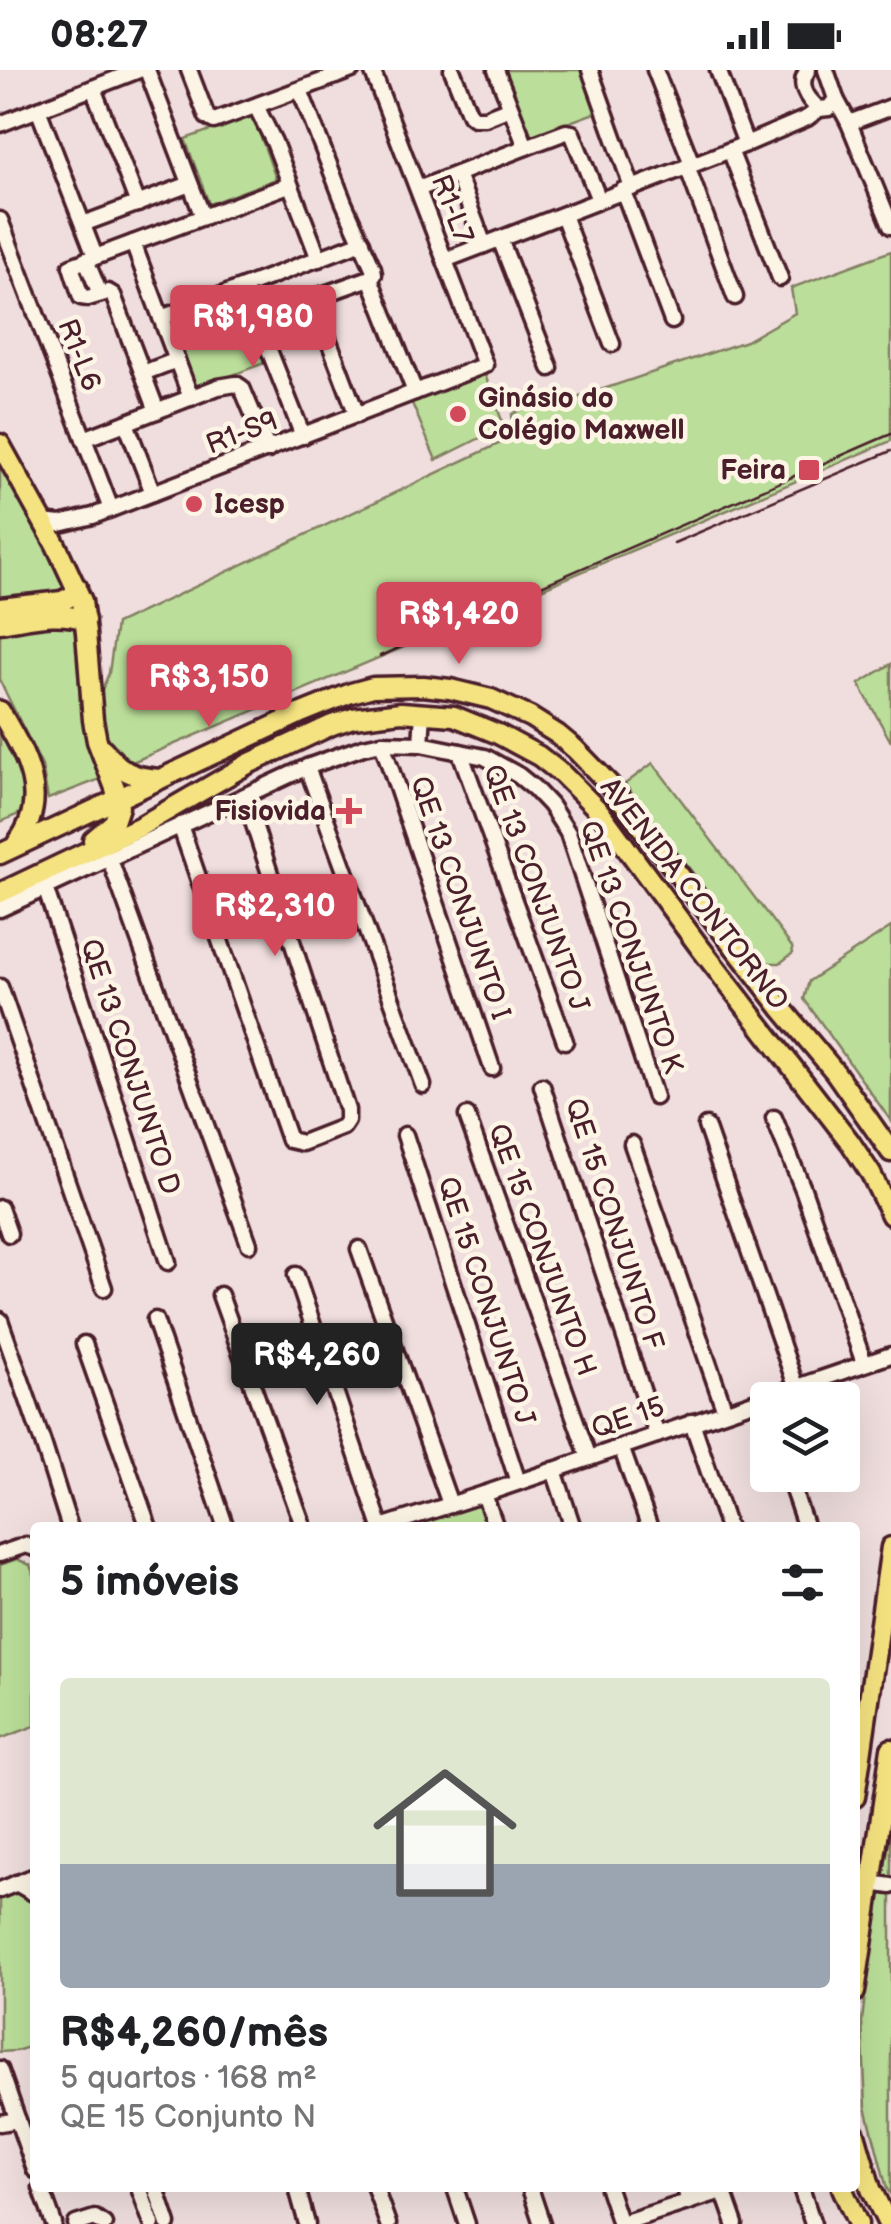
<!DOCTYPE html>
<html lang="pt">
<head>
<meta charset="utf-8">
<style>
	:root { --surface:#fff; --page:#f2f2f2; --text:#202124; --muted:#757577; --accent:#d1495b }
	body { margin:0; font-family:"Balsamiq Sans",sans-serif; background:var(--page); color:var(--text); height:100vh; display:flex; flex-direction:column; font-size:38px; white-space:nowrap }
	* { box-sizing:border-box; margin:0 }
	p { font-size:32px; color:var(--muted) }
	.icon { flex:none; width:55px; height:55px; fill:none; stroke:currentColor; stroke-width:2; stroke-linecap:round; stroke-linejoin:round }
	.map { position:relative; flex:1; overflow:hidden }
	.side { position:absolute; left:30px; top:1452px; width:830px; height:670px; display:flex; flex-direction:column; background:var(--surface); border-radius:10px; box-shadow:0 10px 40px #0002 }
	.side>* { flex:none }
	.tools { position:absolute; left:750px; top:1312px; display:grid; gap:20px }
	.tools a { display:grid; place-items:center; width:110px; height:110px; border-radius:10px; background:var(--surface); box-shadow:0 10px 40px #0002; font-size:50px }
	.price { position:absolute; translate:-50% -85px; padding:0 22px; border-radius:10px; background:var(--accent); color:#fff; font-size:32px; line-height:65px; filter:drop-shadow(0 2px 5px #0008) }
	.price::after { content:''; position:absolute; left:50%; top:60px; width:30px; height:22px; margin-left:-15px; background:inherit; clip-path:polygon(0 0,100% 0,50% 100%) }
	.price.current { background:#222; color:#fff }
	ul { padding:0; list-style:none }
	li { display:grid; align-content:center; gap:20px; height:530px; padding:0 30px }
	li span { display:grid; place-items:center; height:310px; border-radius:10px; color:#555 }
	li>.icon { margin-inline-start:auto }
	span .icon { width:180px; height:180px; fill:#fffc; stroke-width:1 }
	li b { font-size:42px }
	h2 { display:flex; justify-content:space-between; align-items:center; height:120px; padding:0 30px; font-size:42px }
	.status { display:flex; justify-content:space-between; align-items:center; height:70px; padding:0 50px; background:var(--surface); direction:ltr }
	.status svg { height:28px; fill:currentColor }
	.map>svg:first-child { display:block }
	.green { fill:#bbdf9a; stroke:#827f62; stroke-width:2.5 }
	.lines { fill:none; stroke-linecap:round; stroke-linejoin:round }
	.minor-casing { stroke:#4a1f2b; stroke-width:21 }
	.major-casing { stroke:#4a1f2b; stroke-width:25 }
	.minor { stroke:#fcf5e5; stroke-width:14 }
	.major { stroke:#f5e381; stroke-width:18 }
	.rail { stroke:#4a1f2b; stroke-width:2.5 }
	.poi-dot { fill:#d1495b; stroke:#fcf5e5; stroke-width:4 }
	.labels { text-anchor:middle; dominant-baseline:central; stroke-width:9; stroke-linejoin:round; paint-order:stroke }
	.street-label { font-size:28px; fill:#4a1f2b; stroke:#fcf5e5 }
	.poi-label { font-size:28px; font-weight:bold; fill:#4a1f2b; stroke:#fcf5e5; text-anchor:start }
</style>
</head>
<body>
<div class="status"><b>08:27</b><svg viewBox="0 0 49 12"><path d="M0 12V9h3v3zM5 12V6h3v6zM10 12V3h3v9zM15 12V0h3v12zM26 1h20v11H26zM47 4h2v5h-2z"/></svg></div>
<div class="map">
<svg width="891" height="2154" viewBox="0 0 891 2154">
	<rect width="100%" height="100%" fill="#f0dede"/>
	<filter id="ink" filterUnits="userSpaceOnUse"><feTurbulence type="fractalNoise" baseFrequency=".01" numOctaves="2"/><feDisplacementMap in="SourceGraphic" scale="20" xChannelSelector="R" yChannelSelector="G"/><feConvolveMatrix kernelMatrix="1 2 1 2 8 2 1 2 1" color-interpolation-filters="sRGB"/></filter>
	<g filter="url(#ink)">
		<g class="green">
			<path d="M504,0H584L600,41L529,67Z"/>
			<path d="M253,45L276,109L209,134L185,69Z"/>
			<path d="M891,181V371L130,693L106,673L97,632L109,603L116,554L507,370L513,358L512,344L551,326L571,330L746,271L795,243L791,218Z"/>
			<path d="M241,224L267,292L196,319L170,250Z"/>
			<path d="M484,302L504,356L436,390L411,331Z"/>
			<path d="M0,398L11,412L65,506L66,515L57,522L0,530Z"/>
			<path d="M65,549L76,557L80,634L86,665L103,708L48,729L42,696L0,611V559Z"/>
			<path d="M891,594V672L859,614Z"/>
			<path d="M0,654L24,696L26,741L0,752Z"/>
			<path d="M653,693L792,877L793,883L780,893H769L744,870L625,714Z"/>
			<path d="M891,857V1051L804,929L809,911Z"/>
			<path d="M479,1429L489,1458H402Z"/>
			<path d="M17,1489L30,1495L35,1509V1656L0,1669V1495Z"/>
			<path d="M891,1763V2125L887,2119L866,2037L862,1951L883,1768Z"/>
			<path d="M20,1818L35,1823V1975L16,1981L0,1982V1824Z"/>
		</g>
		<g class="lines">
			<defs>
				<g id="minor">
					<path d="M147,0L203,147"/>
					<path d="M189,0L207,47L214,51L352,0"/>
					<path d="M452,0L470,45L474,48H485L510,38"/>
					<path d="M590,0L632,117"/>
					<path d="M655,0L692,94"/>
					<path d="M718,0L746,74"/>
					<path d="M808,0C797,14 807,29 819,39L829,38L836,29L826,0"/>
					<path d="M93,18L138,134"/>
					<path d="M300,20L344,133L373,198L374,204L370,208"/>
					<path d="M836,29L849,53L891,156"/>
					<path d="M256,36L274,72L319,189"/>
					<path d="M38,39L95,186"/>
					<path d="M849,53L891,37"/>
					<path d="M0,54L139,0"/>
					<path d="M526,77L566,62L572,63L599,130"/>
					<path d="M730,80L780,208"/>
					<path d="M687,96L735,227"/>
					<path d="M457,104L484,175"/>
					<path d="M418,119L526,77L496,0"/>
					<path d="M623,120L672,251"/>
					<path d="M563,145L612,274"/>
					<path d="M0,150L111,439"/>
					<path d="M83,154L190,114"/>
					<path d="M500,169L550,298"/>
					<path d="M133,173L191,328"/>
					<path d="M86,190L100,224"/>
					<path d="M445,190L746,74L807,48L819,39"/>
					<path d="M370,208L415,322"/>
					<path d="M244,217L303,366"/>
					<path d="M313,229L357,345"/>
					<path d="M161,248L362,172"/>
					<path d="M257,248L370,208"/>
					<path d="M143,303L177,290"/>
					<path d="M157,341L113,225L108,222L88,228L81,227L71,196L289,115"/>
					<path d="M126,353L153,423"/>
					<path d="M84,369L218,317L236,314L242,318L268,380"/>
					<path d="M42,452L60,454L93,446L485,295L372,0"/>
					<path d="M382,673L492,998"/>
					<path d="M421,674L423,643"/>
					<path d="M460,682L565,971"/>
					<path d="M307,697L423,1015"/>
					<path d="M180,755L289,1070L302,1073L343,1057L347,1051V1040L245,727"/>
					<path d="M109,787L249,1174"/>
					<path d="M45,817L168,1192"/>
					<path d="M0,839L307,697L363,677L382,673L421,674L485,687L518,705L534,718L550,735L568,763L655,1027"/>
					<path d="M0,917L104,1218"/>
					<path d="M542,1016L657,1365"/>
					<path d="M467,1046L589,1388"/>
					<path d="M774,1048L803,1119L864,1293"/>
					<path d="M706,1056L796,1316"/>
					<path d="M405,1065L518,1412"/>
					<path d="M632,1074L725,1341"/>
					<path d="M0,1138L9,1164"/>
					<path d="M359,1179L450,1434"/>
					<path d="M296,1205L381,1458"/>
					<path d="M220,1225L304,1458"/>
					<path d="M0,1250L43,1373L70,1458"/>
					<path d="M155,1250L226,1458"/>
					<path d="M84,1274L149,1458"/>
					<path d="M692,1352L728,1458"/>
					<path d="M621,1377L650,1458"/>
					<path d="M554,1400L573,1458"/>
					<path d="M788,1405L806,1458"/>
					<path d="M484,1424L496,1458"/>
					<path d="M381,1457L484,1424L891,1285"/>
					<path d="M0,1484L26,1475L35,1478"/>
					<path d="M16,1813L35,1824"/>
					<path d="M870,1813L891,1816"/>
					<path d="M0,1820L35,1806"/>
					<path d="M0,1999L35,2100"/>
					<path d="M0,2053L18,2050"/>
					<path d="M41,2118L54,2154"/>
					<path d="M139,2118L152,2154"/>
					<path d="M156,2118L168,2154"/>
					<path d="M297,2118L307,2154"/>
					<path d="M375,2118L388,2154"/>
					<path d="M455,2118L467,2154"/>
					<path d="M530,2118L542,2154"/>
					<path d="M608,2118L620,2154"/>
					<path d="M685,2118L689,2132"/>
					<path d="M801,2118L813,2154"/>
					<path d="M723,2120L735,2154"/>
					<path d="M76,2154L95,2148L104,2154"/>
					<path d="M619,2154L731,2118"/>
				</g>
				<g id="major">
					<path d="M0,374L56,475L82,531L86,563L93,650L97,671L115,718L119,737L114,752L93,770"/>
					<path d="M0,538L62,531L72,526L77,517"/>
					<path d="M0,553C27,549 59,540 85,550"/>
					<path d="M0,641C25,684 52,728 17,773"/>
					<path d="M103,679C122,702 130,707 160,709"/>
					<path d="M0,784L299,644L351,623L373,617L423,616L450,619L491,629L530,647L557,664L575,679L609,714L783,940L835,1002L891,1082"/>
					<path d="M0,823L139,757L248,694L332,655L353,648L401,642L454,646L498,664L539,686L562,704L600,742L698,875L850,1072L871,1104L891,1145"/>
					<path d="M855,1727L891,1477"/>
					<path d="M855,1922L891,1679"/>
					<path d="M855,2064L871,2119L888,2154"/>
					<path d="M842,2118L858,2154"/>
				</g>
			</defs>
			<use href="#minor" class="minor-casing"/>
			<use href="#major" class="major-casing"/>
			<use href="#minor" class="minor"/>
			<use href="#major" class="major"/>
			<g class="rail">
				<path d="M674,473L891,381"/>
				<path d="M380,586L891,364"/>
			</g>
		</g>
	</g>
	<g class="poi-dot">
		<circle cx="458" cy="344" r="10"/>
		<rect x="797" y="388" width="24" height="24" rx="5"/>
		<circle cx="194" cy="434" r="10"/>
		<path d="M344 726h10v10h10v10h-10v10h-10v-10h-10v-10h10z"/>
	</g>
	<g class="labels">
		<g class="street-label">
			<text transform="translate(452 139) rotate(69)">R1-L7</text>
			<text transform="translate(79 285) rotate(69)">R1-L6</text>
			<text transform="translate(242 363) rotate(-21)">R1-S9</text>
			<text transform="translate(536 818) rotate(70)">QE 13 CONJUNTO J</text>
			<text transform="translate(694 824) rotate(52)">AVENIDA CONTORNO</text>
			<text transform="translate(460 828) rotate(71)">QE 13 CONJUNTO I</text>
			<text transform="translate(631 877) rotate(71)">QE 13 CONJUNTO K</text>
			<text transform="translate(130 997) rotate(72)">QE 13 CONJUNTO D</text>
			<text transform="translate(614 1154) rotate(72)">QE 15 CONJUNTO F</text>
			<text transform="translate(542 1180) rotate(70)">QE 15 CONJUNTO H</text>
			<text transform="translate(486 1231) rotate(72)">QE 15 CONJUNTO J</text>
			<text transform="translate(628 1348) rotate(-19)">QE 15</text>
		</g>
		<g class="poi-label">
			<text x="478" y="328">Ginásio do<tspan x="478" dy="32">Colégio Maxwell</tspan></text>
			<text x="786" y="400" text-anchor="end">Feira</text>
			<text x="214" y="434">Icesp</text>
			<text x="326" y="741" text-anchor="end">Fisiovida</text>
		</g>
	</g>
</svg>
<div class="tools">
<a><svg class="icon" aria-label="layers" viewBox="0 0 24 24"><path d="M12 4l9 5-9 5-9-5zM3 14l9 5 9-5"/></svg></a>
</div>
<b class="price" style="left:253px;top:300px">R$1,980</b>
<b class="price" style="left:459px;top:597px">R$1,420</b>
<b class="price" style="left:209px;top:660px">R$3,150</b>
<b class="price" style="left:275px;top:889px">R$2,310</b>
<b class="price current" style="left:317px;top:1338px">R$4,260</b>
<section class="side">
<h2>5 imóveis<svg class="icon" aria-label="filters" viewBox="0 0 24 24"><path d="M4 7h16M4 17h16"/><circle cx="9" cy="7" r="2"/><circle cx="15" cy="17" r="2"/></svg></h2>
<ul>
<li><span style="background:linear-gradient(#dfe7d0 60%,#9aa5b1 0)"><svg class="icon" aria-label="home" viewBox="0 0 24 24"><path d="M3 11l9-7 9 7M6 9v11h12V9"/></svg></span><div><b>R$4,260/mês</b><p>5 quartos · 168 m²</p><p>QE 15 Conjunto N</p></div></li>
</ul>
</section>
</div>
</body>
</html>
